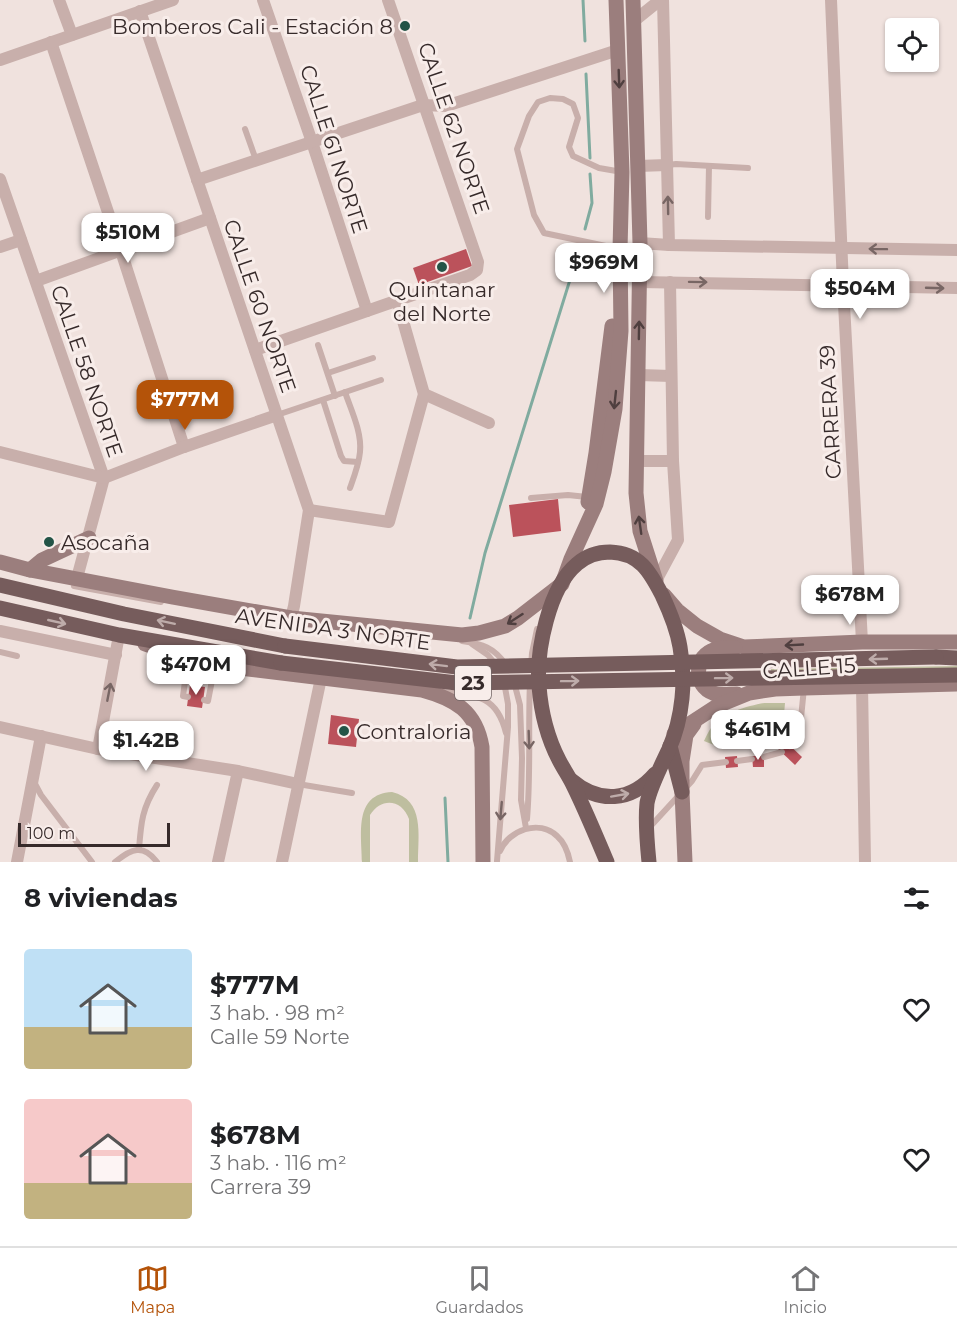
<!DOCTYPE html>
<html lang="es">
<head>
<meta charset="utf-8">
<style>
	:root { --surface:#fff; --page:#f2f2f2; --text:#202124; --muted:#757577; --line:#e0e0e0; --accent:#b45309 }
	body { margin:0; font-family:Montserrat,sans-serif; background:var(--page); color:var(--text); height:100vh; display:flex; flex-direction:column; font-size:22px; white-space:nowrap }
	* { box-sizing:border-box; margin:0 }
	p { font-size:20px; color:var(--muted) }
	.icon { flex:none; width:33px; height:33px; fill:none; stroke:currentColor; stroke-width:2; stroke-linecap:round; stroke-linejoin:round }
	.map { position:relative; height:862px; overflow:hidden }
	.sheet { display:flex; flex-direction:column; background:var(--surface); flex:1 }
	.sheet>* { flex:none }
	.tools { position:absolute; left:885px; top:18px; display:grid; gap:12px }
	.tools a { display:grid; place-items:center; width:54px; height:54px; border-radius:6px; background:var(--surface); box-shadow:0 2px 4px #0004; font-size:30px }
	.scale { position:absolute; left:18px; bottom:15px; width:152px; box-sizing:border-box; padding-left:6px; border:3px solid #362a2a; border-top:0; font-size:16px; line-height:21px; white-space:nowrap; color:#362a2a; -webkit-text-stroke:4px #f8edea; paint-order:stroke }
	.price { position:absolute; translate:-50% -51px; padding:0 14px; border-radius:12px; background:#fff; color:#222; font-size:20px; line-height:39px; filter:drop-shadow(0 2px 3px #0008) }
	.price::after { content:''; position:absolute; left:50%; top:36px; width:18px; height:14px; margin-left:-9px; background:inherit; clip-path:polygon(0 0,100% 0,50% 100%) }
	.price.selected { background:var(--accent); color:#fff }
	ul { padding:0; list-style:none }
	li { display:flex; align-items:center; gap:18px; height:150px; padding:0 24px }
	li span { display:grid; place-items:center; flex:none; width:168px; height:120px; border-radius:6px; color:#555 }
	li>.icon { margin-inline-start:auto }
	span .icon { width:72px; height:72px; fill:#fffc; stroke-width:1 }
	li b { font-size:26px }
	h2 { display:flex; justify-content:space-between; align-items:center; height:72px; padding:0 24px; font-size:26px }
	.dock { display:flex; justify-content:space-around; align-items:center; height:84px; border-top:2px solid var(--line); background:var(--surface); font-size:16px; color:var(--muted) }
	.dock a { display:grid; justify-items:center; gap:3px }
	.dock .selected { color:var(--accent) }
	.map>svg:first-child { display:block }
	.green { fill:#bebe9f }
	.lines { fill:none; stroke-linecap:round; stroke-linejoin:round }
	.stream { stroke:#80ab9f; stroke-width:3 }
	.building { fill:#bb525b }
	.lane { stroke:#c8afab; stroke-width:6 }
	.street { stroke:#c8afab; stroke-width:12 }
	.secondary { stroke:#9b7e7d; stroke-width:15 }
	.primary { stroke:#765c5c; stroke-width:15 }
	.primary-bridge { stroke:#765c5c; stroke-width:15 }
	.oneway { stroke:#4f3f3f }
	.oneway2 { stroke:#786664 }
	.oneway3 { stroke:#beacaa }
	.poi-dot { fill:#235447; stroke:#f8edea; stroke-width:2 }
	.labels { text-anchor:middle; dominant-baseline:central; stroke-width:6; stroke-linejoin:round; paint-order:stroke }
	.shield { fill:#f8edea; stroke:#706464; stroke-width:1.5 }
	.shield-label { font-size:20px; font-weight:bold; fill:#362a2a }
	.poi-label { font-size:21px; fill:#362a2a; stroke:#f8edea; text-anchor:start }
	.street-label { font-size:21px; fill:#362a2a; stroke:#f8edea }
</style>
</head>
<body>
<div class="map">
<svg width="957" height="862" viewBox="0 0 957 862">
	<rect width="100%" height="100%" fill="#f0e2de"/>
	<g class="green">
		<path d="M957,666V668L771,671V669Z"/>
		<path d="M764,703H785C784,715 783,730 776,740L758,742L738,743L719,747L704,741C706,737 708,732 711,728C722,713 747,706 764,703Z"/>
		<path d="M392,792C425,800 418,835 418,862H409V819C402,799 381,797 370,815V862H362C362,835 353,794 392,792Z"/>
	</g>
	<g class="lines">
		<g class="stream">
			<path d="M583,0L585,41"/>
			<path d="M586,74L590,158"/>
			<path d="M585,229L592,203L590,174"/>
			<path d="M470,618L485,553L578,254"/>
			<path d="M445,798L448,862"/>
		</g>
	</g>
	<g class="building">
		<path d="M466,249L472,266L419,285L413,268Z"/>
		<path d="M558,499L561,531L513,537L509,505Z"/>
		<path d="M190,685L205,687L202,708L187,706Z"/>
		<path d="M331,715L359,719L356,747L328,744Z"/>
		<path d="M783,739L802,757L795,765L776,747Z"/>
		<path d="M737,756L738,767L726,768L725,757Z"/>
		<path d="M752,756H764V767H753Z"/>
	</g>
	<g class="lines">
		<g class="lane">
			<path d="M245,129L256,160"/>
			<path d="M668,165L676,164L748,168"/>
			<path d="M708,217L709,166"/>
			<path d="M620,249L544,233L534,215L517,149L529,116L538,102L550,98L563,99L573,104L578,118L569,147L573,156L599,168L622,172"/>
			<path d="M318,345L335,396"/>
			<path d="M328,373L373,358"/>
			<path d="M345,392C351,410 362,432 360,452C359,464 354,477 350,488"/>
			<path d="M323,400L341,456L344,461L358,462"/>
			<path d="M277,415L381,380"/>
			<path d="M531,498L568,495L587,497"/>
			<path d="M74,586L161,602"/>
			<path d="M462,641C482,644 494,647 506,665"/>
			<path d="M472,644L488,655L496,665"/>
			<path d="M0,652L17,656"/>
			<path d="M188,660L183,696L188,697"/>
			<path d="M531,666L532,653L537,629"/>
			<path d="M514,682L520,705L522,758L521,800L526,828"/>
			<path d="M444,692C477,695 497,696 506,733"/>
			<path d="M204,700L208,701L215,665"/>
			<path d="M790,746L799,738L804,688"/>
			<path d="M764,757L782,752"/>
			<path d="M737,761L752,759"/>
			<path d="M34,782L41,795L92,862"/>
			<path d="M298,784L352,793"/>
			<path d="M527,819C531,773 528,728 530,682"/>
			<path d="M648,829L692,781L702,765L726,762"/>
			<path d="M139,849C141,823 142,808 157,785"/>
			<path d="M500,851C509,830 539,819 557,836C565,843 568,852 570,862"/>
			<path d="M497,861L508,727V704L504,682"/>
			<path d="M115,862C131,849 143,843 157,862"/>
		</g>
		<g class="street">
			<path d="M59,0L72,35"/>
			<path d="M263,0L312,142L367,311"/>
			<path d="M663,0L669,245"/>
			<path d="M831,0L843,285L862,642"/>
			<path d="M140,11L309,510L294,606L291,618"/>
			<path d="M634,21L660,0"/>
			<path d="M51,42L121,251L184,447"/>
			<path d="M0,60L173,0"/>
			<path d="M638,166L667,165"/>
			<path d="M0,179L104,478L77,578"/>
			<path d="M197,180L423,105L446,106L618,50"/>
			<path d="M640,243L669,245L957,250"/>
			<path d="M0,247L21,240"/>
			<path d="M36,281L210,218"/>
			<path d="M640,282L957,288"/>
			<path d="M255,350L470,275L477,270L478,262L388,0"/>
			<path d="M639,375L671,376"/>
			<path d="M424,394L489,423"/>
			<path d="M0,452L104,478L184,447L277,415"/>
			<path d="M637,461H673"/>
			<path d="M309,510L389,522L424,394L397,300"/>
			<path d="M656,581L678,540L673,461L670,282"/>
			<path d="M0,631L116,655"/>
			<path d="M862,685L865,862"/>
			<path d="M0,727L98,749L238,771L298,784"/>
			<path d="M98,749L119,635"/>
			<path d="M17,862L41,736"/>
			<path d="M218,862L238,771"/>
			<path d="M282,862L321,678"/>
		</g>
		<g class="secondary">
			<path d="M633,0L640,243L636,493L640,531L656,581"/>
			<path d="M588,502L596,453L612,326"/>
			<path d="M0,562L30,570L172,597L291,618L462,635L479,633L505,626L518,618L562,584L571,559L596,504L604,472L615,409L621,331L620,249L622,172L616,0"/>
			<path d="M30,570L42,560L89,538"/>
			<path d="M664,595L677,610L697,626L720,639L744,647L862,642H957"/>
			<path d="M145,644L188,659L215,665L422,690C455,699 476,711 482,747L483,862"/>
			<path d="M735,648C727,648 718,647 711,651C694,659 694,686 713,693C720,696 729,694 737,694"/>
			<path d="M674,734L717,706L749,693L775,689L804,688L957,684"/>
			<path d="M685,862L682,792V761L686,735L694,724"/>
		</g>
		<g class="primary">
			<path d="M0,585L124,614L285,646"/>
			<path d="M0,608L119,635L281,663"/>
			<path d="M936,657L957,658"/>
			<path d="M670,746L682,792"/>
			<path d="M571,780C599,804 631,802 655,774"/>
			<path d="M607,862C596,836 585,809 572,783C568,775 563,768 559,760C547,737 541,712 539,686C536,651 549,587 577,564C586,556 598,552 610,552C640,553 650,572 662,595C670,612 677,629 680,647C686,680 683,717 669,749C662,764 650,787 647,803C645,823 647,842 649,862"/>
		</g>
		<g class="primary-bridge">
			<path d="M285,646L457,667L936,657"/>
			<path d="M281,663L457,683L957,675"/>
		</g>
	</g>
	<defs><path id="oneway-shaft" d="M-6 0H5M1.5-3L5.5 0L1.5 3" fill="none" stroke-width="1.6" stroke-linecap="round" stroke-linejoin="round" transform="scale(1.5)"/></defs>
	<g class="oneway">
		<use href="#oneway-shaft" transform="translate(619 79) rotate(88)"/>
		<use href="#oneway-shaft" transform="translate(639 330) rotate(-89)"/>
		<use href="#oneway-shaft" transform="translate(615 400) rotate(96)"/>
		<use href="#oneway-shaft" transform="translate(640 525) rotate(-98)"/>
		<use href="#oneway-shaft" transform="translate(515 619) rotate(147)"/>
		<use href="#oneway-shaft" transform="translate(794 645) rotate(177)"/>
	</g>
	<g class="oneway2">
		<use href="#oneway-shaft" transform="translate(668 205) rotate(-91)"/>
		<use href="#oneway-shaft" transform="translate(878 249) rotate(-179)"/>
		<use href="#oneway-shaft" transform="translate(698 282) rotate(1)"/>
		<use href="#oneway-shaft" transform="translate(935 288) rotate(2)"/>
		<use href="#oneway-shaft" transform="translate(109 692) rotate(-79)"/>
		<use href="#oneway-shaft" transform="translate(529 740) rotate(88)"/>
		<use href="#oneway-shaft" transform="translate(501 811) rotate(95)"/>
	</g>
	<g class="oneway3">
		<use href="#oneway-shaft" transform="translate(57 622) rotate(13)"/>
		<use href="#oneway-shaft" transform="translate(166 622) rotate(-168)"/>
		<use href="#oneway-shaft" transform="translate(878 659) rotate(178)"/>
		<use href="#oneway-shaft" transform="translate(438 665) rotate(-173)"/>
		<use href="#oneway-shaft" transform="translate(724 678) rotate(-1)"/>
		<use href="#oneway-shaft" transform="translate(570 681) rotate(-1)"/>
		<use href="#oneway-shaft" transform="translate(620 795) rotate(-10)"/>
	</g>
	<g class="poi-dot">
		<circle cx="405" cy="26" r="6"/>
		<circle cx="442" cy="267" r="6"/>
		<circle cx="49" cy="542" r="6"/>
		<circle cx="344" cy="731" r="6"/>
	</g>
	<g class="labels">
		<rect class="shield" x="455" y="666" width="36" height="34" rx="4.5"/>
		<g class="shield-label">
			<text x="473" y="683">23</text>
		</g>
		<g class="poi-label">
			<text x="393" y="26" text-anchor="end">Bomberos Cali - Estación 8</text>
			<text x="442" y="289" text-anchor="middle">Quintanar<tspan x="442" dy="24">del Norte</tspan></text>
			<text x="61" y="542">Asocaña</text>
			<text x="356" y="731">Contraloria</text>
		</g>
		<g class="street-label">
			<text transform="translate(454 128) rotate(71)">CALLE 62 NORTE</text>
			<text transform="translate(334 149) rotate(72)">CALLE 61 NORTE</text>
			<text transform="translate(260 306) rotate(71)">CALLE 60 NORTE</text>
			<text transform="translate(87 371) rotate(71)">CALLE 58 NORTE</text>
			<text transform="translate(830 412) rotate(-93)">CARRERA 39</text>
			<text transform="translate(333 629) rotate(8)">AVENIDA 3 NORTE</text>
			<text transform="translate(809 668) rotate(-4)">CALLE 15</text>
		</g>
	</g>
</svg>
<div class="tools">
<a><svg class="icon" aria-label="locate" viewBox="0 0 24 24"><circle cx="12" cy="12" r="6"/><path d="M12 2v4M12 18v4M2 12h4M18 12h4"/></svg></a>
</div>
<div class="scale">100 m</div>
<b class="price" style="left:128px;top:264px">$510M</b>
<b class="price" style="left:604px;top:294px">$969M</b>
<b class="price" style="left:860px;top:320px">$504M</b>
<b class="price selected" style="left:185px;top:431px">$777M</b>
<b class="price" style="left:850px;top:626px">$678M</b>
<b class="price" style="left:196px;top:696px">$470M</b>
<b class="price" style="left:758px;top:761px">$461M</b>
<b class="price" style="left:146px;top:772px">$1.42B</b>
</div>
<section class="sheet">
<h2>8 viviendas<svg class="icon" aria-label="filters" viewBox="0 0 24 24"><path d="M4 7h16M4 17h16"/><circle cx="9" cy="7" r="2"/><circle cx="15" cy="17" r="2"/></svg></h2>
<ul>
<li><span style="background:linear-gradient(#bfe0f5 65%,#c2b280 0)"><svg class="icon" aria-label="home" viewBox="0 0 24 24"><path d="M3 11l9-7 9 7M6 9v11h12V9"/></svg></span><div><b>$777M</b><p>3 hab. · 98 m²</p><p>Calle 59 Norte</p></div><svg class="icon" aria-label="heart" viewBox="0 0 24 24"><path d="M12 20l-8-8c-3-5 5-10 8-4 3-6 11-1 8 4z"/></svg></li>
<li><span style="background:linear-gradient(#f6c9c9 70%,#c2b280 0)"><svg class="icon" aria-label="home" viewBox="0 0 24 24"><path d="M3 11l9-7 9 7M6 9v11h12V9"/></svg></span><div><b>$678M</b><p>3 hab. · 116 m²</p><p>Carrera 39</p></div><svg class="icon" aria-label="heart" viewBox="0 0 24 24"><path d="M12 20l-8-8c-3-5 5-10 8-4 3-6 11-1 8 4z"/></svg></li>
</ul>
</section>
<nav class="dock">
<a class="selected"><svg class="icon" aria-label="map" viewBox="0 0 24 24"><path d="M3 6l6-2 6 2 6-2v14l-6 2-6-2-6 2zM9 4v14M15 6v14"/></svg>Mapa</a>
<a><svg class="icon" aria-label="saved" viewBox="0 0 24 24"><path d="M7 4h10v16l-5-4-5 4z"/></svg>Guardados</a>
<a><svg class="icon" aria-label="home" viewBox="0 0 24 24"><path d="M3 11l9-7 9 7M6 9v11h12V9"/></svg>Inicio</a>
</nav>
</body>
</html>
